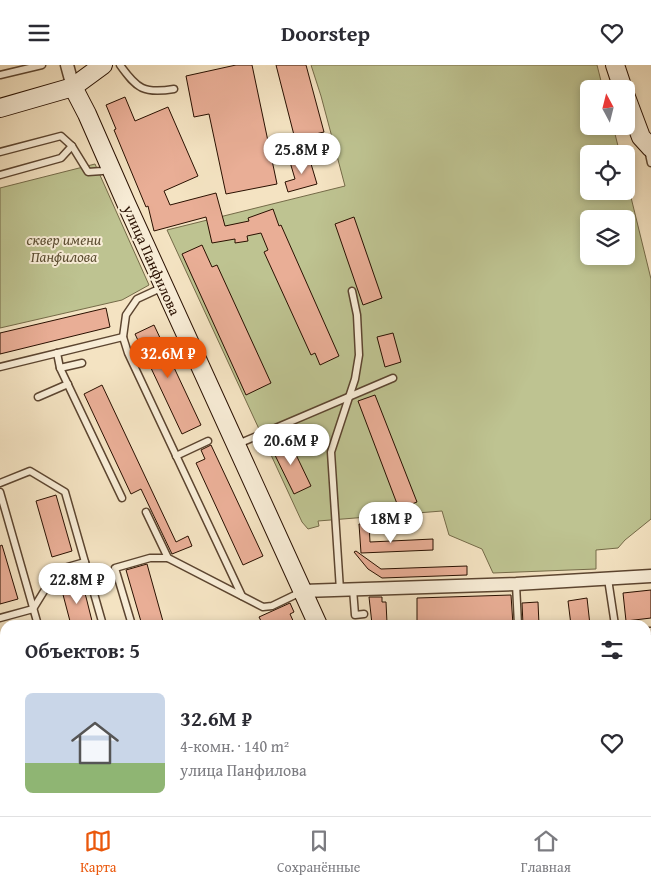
<!DOCTYPE html>
<html lang="ru">
<head>
<meta charset="utf-8">
<style>
	:root { --surface:#fff; --page:#f2f2f3; --text:#2b2b33; --muted:#7c7c81; --line:#e1e1e2; --accent:#ea580c }
	body { margin:0; font-family:"Gentium Book Plus",serif; background:var(--page); color:var(--text); height:100vh; display:flex; flex-direction:column; font-size:19px; white-space:nowrap }
	* { box-sizing:border-box; margin:0 }
	p { font-size:16px; color:var(--muted) }
	.icon { flex:none; width:28px; height:28px; fill:none; stroke:currentColor; stroke-width:2; stroke-linecap:round; stroke-linejoin:round }
	.map { position:relative; flex:1; overflow:hidden }
	.side { position:absolute; left:0px; top:555px; width:651px; height:196px; display:flex; flex-direction:column; background:var(--surface); border-radius:15px 15px 0 0; box-shadow:0 2px 8px #0003 }
	.side>* { flex:none }
	.needle { width:32px; rotate:353deg }
	.tools { position:absolute; left:580px; top:15px; display:grid; gap:10px }
	.tools a { display:grid; place-items:center; width:55px; height:55px; border-radius:8px; background:var(--surface); box-shadow:0 2px 8px #0003; font-size:25px }
	.price { position:absolute; translate:-50% -42px; padding:0 11px; border-radius:18px; background:#fff; color:#222; font-size:16px; line-height:32px; filter:drop-shadow(0 1px 2px #0008) }
	.price::after { content:''; position:absolute; left:50%; top:30px; width:15px; height:11px; margin-left:-8px; background:inherit; clip-path:polygon(0 0,100% 0,50% 100%) }
	.price.on { background:var(--accent); color:#fff }
	ul { padding:0; list-style:none }
	li { display:flex; align-items:center; gap:15px; height:125px; padding:0 25px }
	li+li { border-top:1px solid var(--line) }
	li span { display:grid; place-items:center; flex:none; width:140px; height:100px; border-radius:8px; color:#555 }
	li>.icon { margin-inline-start:auto }
	span .icon { width:60px; height:60px; fill:#fffc; stroke-width:1 }
	li b { font-size:21px }
	h2 { display:flex; justify-content:space-between; align-items:center; height:60px; padding:0 25px; font-size:21px }
	header { display:flex; justify-content:space-between; align-items:center; height:65px; padding:0 25px; background:var(--surface); font-size:22px; font-weight:800 }
	.menu { display:flex; justify-content:space-around; align-items:center; height:70px; border-top:1px solid var(--line); background:var(--surface); font-size:14px; color:var(--muted) }
	.menu a { display:grid; justify-items:center; gap:2px }
	.menu .on { color:var(--accent) }
	.map>svg:first-child { display:block }
	.green { fill:#bec391; stroke:#746a48; fill-rule:evenodd }
	.building { fill:#e9ae96; stroke:#291000 }
	.lines { fill:none; stroke-linecap:round; stroke-linejoin:round }
	.lane-casing { stroke:#5c4530; stroke-width:9 }
	.street-casing { stroke:#5c4530; stroke-width:15 }
	.secondary-casing { stroke:#291000; stroke-width:20 }
	.lane { stroke:#f8edd7; stroke-width:6 }
	.street { stroke:#f8edd7; stroke-width:12 }
	.secondary { stroke:#f8edd7; stroke-width:18 }
	.tram { stroke:#291000; stroke-width:1 }
	.rail { stroke:#291000; stroke-width:3; stroke-dasharray:9 9; stroke-linecap:butt }
	.labels { text-anchor:middle; dominant-baseline:central; stroke-width:4; stroke-linejoin:round; paint-order:stroke }
	.park-label { font-size:15px; font-style:italic; fill:#5d4f33; stroke:#f8edd7 }
	.street-label { font-size:15px; fill:#291000; stroke:#f8edd7 }
</style>
</head>
<body>
<header><svg class="icon" aria-label="menu" viewBox="0 0 24 24"><path d="M4 6h16M4 12h16M4 18h16"/></svg>Doorstep<svg class="icon" aria-label="heart" viewBox="0 0 24 24"><path d="M12 20l-8-8c-3-5 5-10 8-4 3-6 11-1 8 4z"/></svg></header>
<div class="map">
<svg width="651" height="751" viewBox="0 0 651 751">
	<rect width="100%" height="100%" fill="#f4e3c2"/>
	<filter id="stains"><feTurbulence type="fractalNoise" baseFrequency=".004" numOctaves="4"/><feColorMatrix values="0 0 0 0 .2 0 0 0 0 .09 0 0 0 0 .02 0 0 0 .5 -.17"/></filter>
	<radialGradient id="worn" r=".72"><stop offset=".6" stop-color="#630" stop-opacity="0"/><stop offset="1" stop-color="#630" stop-opacity=".3"/></radialGradient>
	<g class="green">
		<path d="M311,0H597L603,24H589V61H613L620,89H589V126H626V112L651,214V454L625,475L618,483L596,485V504L493,508L482,484L449,470L442,446L318,456L319,461L308,464L302,457L167,165L345,121L321,31ZM589,154H626V191H589Z"/>
		<path d="M95,99L149,220L122,235L0,263V123Z"/>
	</g>
	<g class="building">
		<path d="M236,0H252L277,119L226,129L209,49L194,52L186,11Z"/>
		<path d="M276,0H306L324,67L295,74Z"/>
		<path d="M125,32L135,56L168,42L198,111L164,126L170,140L216,128L225,161L249,156L248,153L273,144L279,161L281,160L339,291L320,300L315,288L311,290L264,187L268,185L261,168L247,171L248,176L235,178V174L212,178L206,152L154,166L148,141L146,142L114,65L116,64L106,40Z"/>
		<path d="M309,92L317,119L288,127L285,117L295,114L290,97Z"/>
		<path d="M354,152L382,233L363,240L335,159Z"/>
		<path d="M202,180L212,202L217,200L271,318L246,330L182,189Z"/>
		<path d="M106,243L110,262L0,289V268Z"/>
		<path d="M154,260L201,360L182,369L135,269Z"/>
		<path d="M393,268L401,297L385,302L377,272Z"/>
		<path d="M102,320L176,477L188,471L192,481L172,489L141,424L131,429L84,329Z"/>
		<path d="M375,330L417,437L399,444L358,336Z"/>
		<path d="M288,373L311,421L294,429L271,382Z"/>
		<path d="M211,380L263,491L243,500L196,398L205,394L201,385Z"/>
		<path d="M56,430L72,486L52,492L36,436Z"/>
		<path d="M359,459H369L370,477L433,474V485L361,488Z"/>
		<path d="M2,480L18,534L0,539V481Z"/>
		<path d="M356,486L381,504L467,501V510L382,513L368,504L354,487Z"/>
		<path d="M147,499L164,560H142L126,505Z"/>
		<path d="M81,517L86,532L93,560H71L61,522Z"/>
		<path d="M651,525V553L626,556L623,528Z"/>
		<path d="M511,530L513,560H417V533Z"/>
		<path d="M369,532H382V537H386L387,558L372,559Z"/>
		<path d="M587,533L590,560H571L568,536Z"/>
		<path d="M538,537L539,560H523L522,538Z"/>
		<path d="M290,538L294,547L290,549L295,560H263L259,552Z"/>
	</g>
	<g class="lines">
		<defs>
			<g id="lane">
				<path d="M120,0C137,24 144,29 174,24"/>
				<path d="M0,10L42,0"/>
				<path d="M648,84L651,98"/>
				<path d="M0,87L61,71L72,81L88,107L102,106L110,102"/>
				<path d="M0,110L61,93L72,81"/>
				<path d="M163,222L137,234L126,250L123,272L128,288L242,531"/>
				<path d="M57,288L60,303L122,433"/>
				<path d="M0,302L123,272"/>
				<path d="M60,303L82,298"/>
				<path d="M38,332L68,319"/>
				<path d="M238,379L393,313"/>
				<path d="M176,391L208,376"/>
				<path d="M0,418L30,406L65,427L103,560"/>
				<path d="M0,427L38,560"/>
				<path d="M146,447L168,493"/>
				<path d="M608,514L615,560"/>
				<path d="M516,519L518,560"/>
				<path d="M353,524L355,550L364,549"/>
				<path d="M340,525L331,387L355,314L359,290L357,250L352,226"/>
				<path d="M0,553L33,544L57,505L85,497"/>
				<path d="M132,560L115,503L150,493H168L263,542L272,541L301,527"/>
				<path d="M646,566H651"/>
				<path d="M646,595H651"/>
				<path d="M646,721L651,720"/>
				<path d="M67,746L68,751"/>
				<path d="M165,746L167,751"/>
				<path d="M250,746L251,751"/>
				<path d="M293,746L294,751"/>
				<path d="M341,746L344,751"/>
				<path d="M489,746L492,751"/>
				<path d="M579,746L582,751"/>
				<path d="M638,746L640,751"/>
				<path d="M102,751L119,746"/>
				<path d="M552,751L561,746"/>
			</g>
			<g id="street">
				<path d="M67,0L73,22"/>
				<path d="M303,526L516,519L651,511"/>
				<path d="M0,641L5,658"/>
				<path d="M32,748L38,746"/>
			</g>
			<g id="secondary">
				<path d="M615,0L623,24"/>
				<path d="M73,22L87,49L126,138L318,560"/>
				<path d="M626,32L641,72L651,83"/>
				<path d="M0,43L73,22L103,0"/>
				<path d="M439,746L443,751"/>
			</g>
		</defs>
		<use href="#lane" class="lane-casing"/>
		<use href="#street" class="street-casing"/>
		<use href="#secondary" class="secondary-casing"/>
		<use href="#lane" class="lane"/>
		<use href="#street" class="street"/>
		<use href="#secondary" class="secondary"/>
		<g class="tram">
			<path d="M0,708L5,725"/>
			<path d="M0,725L5,743"/>
		</g>
		<path class="rail" d="M585,748L587,751"/>
	</g>
	<g class="labels">
		<g class="park-label">
			<text x="64" y="174">сквер имени<tspan x="64" dy="17">Панфилова</tspan></text>
		</g>
		<g class="street-label">
			<text transform="translate(152 195) rotate(66)">улица Панфилова</text>
		</g>
	</g>
	<rect width="100%" height="100%" filter="url(#stains)"/>
	<rect width="100%" height="100%" fill="url(#worn)"/>
</svg>
<div class="tools">
<a><svg class="needle" viewBox="-14 -14 28 28"><path d="M0-13l5 13h-10z" fill="#e53935"/><path d="M0 13l5-13h-10z" fill="#7c7c81"/></svg></a>
<a><svg class="icon" aria-label="locate" viewBox="0 0 24 24"><circle cx="12" cy="12" r="6"/><path d="M12 2v4M12 18v4M2 12h4M18 12h4"/></svg></a>
<a><svg class="icon" aria-label="layers" viewBox="0 0 24 24"><path d="M12 4l9 5-9 5-9-5zM3 14l9 5 9-5"/></svg></a>
</div>
<b class="price" style="left:302px;top:110px">25.8M ₽</b>
<b class="price on" style="left:168px;top:314px">32.6M ₽</b>
<b class="price" style="left:291px;top:401px">20.6M ₽</b>
<b class="price" style="left:391px;top:479px">18M ₽</b>
<b class="price" style="left:77px;top:540px">22.8M ₽</b>
<section class="side">
<h2>Объектов: 5<svg class="icon" aria-label="filters" viewBox="0 0 24 24"><path d="M4 7h16M4 17h16"/><circle cx="9" cy="7" r="2"/><circle cx="15" cy="17" r="2"/></svg></h2>
<ul>
<li><span style="background:linear-gradient(#c9d6e8 70%,#8fb573 0)"><svg class="icon" aria-label="home" viewBox="0 0 24 24"><path d="M3 11l9-7 9 7M6 9v11h12V9"/></svg></span><div><b>32.6M ₽</b><p>4-комн. · 140 m²</p><p>улица Панфилова</p></div><svg class="icon" aria-label="heart" viewBox="0 0 24 24"><path d="M12 20l-8-8c-3-5 5-10 8-4 3-6 11-1 8 4z"/></svg></li>
</ul>
</section>
</div>
<nav class="menu">
<a class="on"><svg class="icon" aria-label="map" viewBox="0 0 24 24"><path d="M3 6l6-2 6 2 6-2v14l-6 2-6-2-6 2zM9 4v14M15 6v14"/></svg>Карта</a>
<a><svg class="icon" aria-label="saved" viewBox="0 0 24 24"><path d="M7 4h10v16l-5-4-5 4z"/></svg>Сохранённые</a>
<a><svg class="icon" aria-label="home" viewBox="0 0 24 24"><path d="M3 11l9-7 9 7M6 9v11h12V9"/></svg>Главная</a>
</nav>
</body>
</html>
